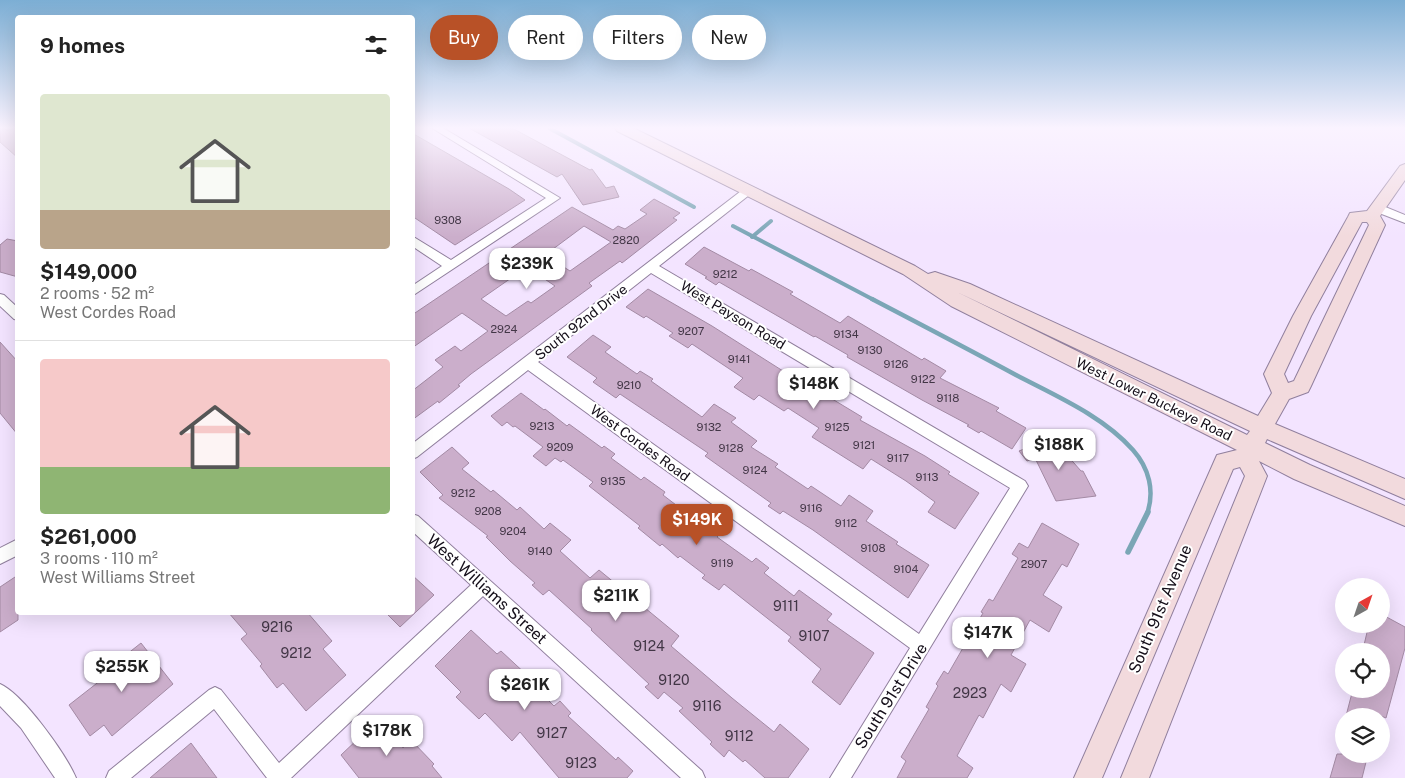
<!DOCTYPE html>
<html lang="en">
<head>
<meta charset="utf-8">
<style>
	:root { --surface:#fff; --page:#f2f2f2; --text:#222; --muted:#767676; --line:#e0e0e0; --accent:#b85127 }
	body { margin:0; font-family:"Public Sans",sans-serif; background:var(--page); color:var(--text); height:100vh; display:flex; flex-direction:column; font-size:19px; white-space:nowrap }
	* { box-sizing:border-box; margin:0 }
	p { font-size:16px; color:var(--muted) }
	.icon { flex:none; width:28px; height:28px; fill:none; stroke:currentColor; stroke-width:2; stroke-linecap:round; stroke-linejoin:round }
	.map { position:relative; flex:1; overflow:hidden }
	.side { position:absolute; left:15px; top:15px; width:400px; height:600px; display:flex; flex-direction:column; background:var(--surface); border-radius:5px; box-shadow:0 5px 20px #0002 }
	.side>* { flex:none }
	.top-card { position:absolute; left:430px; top:15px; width:475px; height:45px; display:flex; gap:10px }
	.needle { width:32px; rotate:40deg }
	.buttons { position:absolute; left:1335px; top:578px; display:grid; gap:10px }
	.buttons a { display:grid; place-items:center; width:55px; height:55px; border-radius:50%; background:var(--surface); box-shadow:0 5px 20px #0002; font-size:25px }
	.price { position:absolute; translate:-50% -42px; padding:0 11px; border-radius:10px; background:#fff; color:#222; font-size:16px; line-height:32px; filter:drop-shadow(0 1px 2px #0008) }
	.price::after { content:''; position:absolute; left:50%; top:30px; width:15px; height:11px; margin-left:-8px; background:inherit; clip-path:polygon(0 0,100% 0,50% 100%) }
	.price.selected { background:var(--accent); color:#fff }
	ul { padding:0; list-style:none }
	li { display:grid; align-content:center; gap:10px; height:265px; padding:0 25px }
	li+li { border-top:1px solid var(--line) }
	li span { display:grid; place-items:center; height:155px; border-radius:5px; color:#555 }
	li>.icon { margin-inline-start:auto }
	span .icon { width:90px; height:90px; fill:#fffc; stroke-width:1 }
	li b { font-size:21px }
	h2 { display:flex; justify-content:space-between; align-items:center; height:60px; padding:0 25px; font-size:21px }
	.chip { padding:0 18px; border-radius:22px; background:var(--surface); box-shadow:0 5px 20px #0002; font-size:18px; line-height:45px }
	.chip.selected { background:var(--accent); color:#fff }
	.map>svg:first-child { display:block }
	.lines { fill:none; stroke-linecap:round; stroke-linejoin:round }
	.stream-far2 { stroke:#7ba6b6; stroke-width:4 }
	.stream-far1 { stroke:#7ba6b6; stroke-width:4.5 }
	.stream { stroke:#7ba6b6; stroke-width:5.5 }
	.building { fill:#cbaecb; stroke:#a38aa4; fill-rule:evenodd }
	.minor-casing { stroke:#907f9d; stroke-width:2 }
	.secondary-casing { stroke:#907f9d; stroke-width:2 }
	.minor { fill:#fff; fill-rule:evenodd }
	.secondary { fill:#f2dadd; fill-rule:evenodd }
	.labels { text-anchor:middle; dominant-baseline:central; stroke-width:4; stroke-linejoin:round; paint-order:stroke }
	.number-label { font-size:11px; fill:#423646 }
	.street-label { font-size:14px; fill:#140e19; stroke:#fff }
	.near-number-label { font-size:14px; fill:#423646 }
	.near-street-label { font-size:16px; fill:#140e19; stroke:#fff }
</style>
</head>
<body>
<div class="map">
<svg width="1405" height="778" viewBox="0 0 1405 778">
	<rect width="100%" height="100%" fill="#f3e4ff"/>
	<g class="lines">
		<g class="stream-far2">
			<path d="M549,128L694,207"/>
			<path d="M733,226L874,300"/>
			<path d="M752,237L771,221"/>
		</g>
		<path class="stream-far1" d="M872,299C920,324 968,349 1016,375C1056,396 1103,416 1133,450C1149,468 1155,491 1147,514"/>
		<path class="stream" d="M1128,552L1148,512"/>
	</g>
	<g class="building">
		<path d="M0,128L7,130L18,128V158L0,142Z"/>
		<path d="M469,128H512L590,170L592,169L606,188L614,186L619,197L583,205L562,174L557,177Z"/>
		<path d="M412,133L509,189L525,200L455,245L412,216Z"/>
		<path d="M654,199L680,213L673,218L677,220L622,263L620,261L589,283L592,286L471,374L458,385L460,386L439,403L438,401L412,420V391L443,367L435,360L455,346L461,351L488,331L462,313L412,348V315L572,207L613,230L618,226L625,229L647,214L640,210ZM584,226L611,242L570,271L545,255ZM527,267L555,286L531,303L528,301L506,316L481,299Z"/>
		<path d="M7,239L18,241V277L0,272V245Z"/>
		<path d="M704,247L749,271L751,269L793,292L790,294L840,323L848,316L922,360L924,358L946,371L940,378L999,408L996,411L1026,428L1012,449L981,431L979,433L967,426L969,425L922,400L847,357L848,355L815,336L814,337L719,282L716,285L705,278L707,277L685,264Z"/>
		<path d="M648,289L712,326L813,390L814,388L862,417L860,420L925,456L950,472L948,474L979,493L955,529L928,512L935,502L906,481L871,459L863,469L812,437L819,428L788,408L784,411L759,395L754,400L734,387L743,378L692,344L688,348L669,336L673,333L646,316L644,318L626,307Z"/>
		<path d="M593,335L611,347L605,352L637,374L640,371L653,379L651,381L702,417L714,404L736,418L731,422L757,441L751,447L778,464L775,467L808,489L811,486L841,506L849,495L873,511L866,521L898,542L896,544L929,565L908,598L813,530L783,511L780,514L768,506L771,503L705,456L708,453L620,394L616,398L593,382L597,378L567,357Z"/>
		<path d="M0,342L18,362V435L0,413Z"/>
		<path d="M521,393L544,410L545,409L567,426L569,424L602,448L604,446L615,454L611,458L641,480L644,477L665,492L663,495L706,528L710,524L721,533L717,537L752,562L756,558L769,568L764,573L794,596L799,590L832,614L827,620L874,653L840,705L812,682L821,669L788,641L791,637L724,584L719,590L702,578L705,575L680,556L678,558L662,544L660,546L638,528L640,526L589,486L593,482L563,460L561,462L555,458L546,466L533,456L543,447L515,426L513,427L507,422L502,426L491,416Z"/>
		<path d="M1052,438L1081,471H1083L1096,496L1056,501L1035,458L1027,461L1019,451Z"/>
		<path d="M452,447L469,463L462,469L491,492L493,490L517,510L520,507L544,529L550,523L571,540L560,551L590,578L599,570L679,636L671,646L732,698L774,732L780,724L809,749L788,778H765L745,760L743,762L729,750L724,757L710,744L712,742L679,711L683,708L664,692L658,699L645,687L649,684L591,630L592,629L549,590L543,595L532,585L535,583L510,561L486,537L488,536L439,498L443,495L420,472Z"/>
		<path d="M1042,523L1079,544L1067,567L1062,564L1043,595L1062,607L1049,632L1030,620L1011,655L1026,664L1011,692L1001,684L983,718L979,715L957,756L973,768L967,778H897L906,761L901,757L929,709L926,707L938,686L936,684L944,671L948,674L983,613L981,612L989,599L993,601L1018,558L1012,554L1019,543L1028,548Z"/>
		<path d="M18,575V620L0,632V587Z"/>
		<path d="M412,575L434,595L400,627L385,612H412Z"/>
		<path d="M228,612H307L332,641L323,649L346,675L306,711L283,683L277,688L260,666L262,664L241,639L247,634Z"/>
		<path d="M1381,614L1405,627V648L1386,718L1381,716H1346L1353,689H1381V651H1375L1364,645L1369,624H1381Z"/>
		<path d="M471,630L497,654L501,651L529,677L533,672L543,683L537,689L554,706L560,701L571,713L568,716L616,760L618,757L633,771L627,778H559L520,732L512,741L485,713L479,719L456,697L461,692L435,666Z"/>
		<path d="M141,643L173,684L112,736L104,725L90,736L69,705L110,673L107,670Z"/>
		<path d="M379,719L403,748L411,740L434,764L432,766L442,778H359L341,755Z"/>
		<path d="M191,743L217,778H150Z"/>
		<path d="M1337,754H1368L1362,778H1330Z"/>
	</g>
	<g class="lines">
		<defs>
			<g id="minor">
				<path d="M432,128H443L560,198L412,296V286L442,266L412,246V236L451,260L546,198Z"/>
				<path d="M749,187L754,190L753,192L659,266L1025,481L1028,486L851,778H830L910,648L528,370L417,457L412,459V444L745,188ZM651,273L1010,488L919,634L538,362Z"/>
				<path d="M1378,204L1405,215V223L1374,211L1372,208Z"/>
				<path d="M0,294L4,295L18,308V320L14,319L0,306Z"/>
				<path d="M412,514L418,516L702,771L705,778H681L483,596L291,778H267L214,709L131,778H106L109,771L209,690L215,687L221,690L279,763L471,585L412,531Z"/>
				<path d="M18,539V555L0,564V548Z"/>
				<path d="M0,684C23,694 66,754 76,778H55L21,728L0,706Z"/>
			</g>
			<path id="secondary" d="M615,128H633L915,266L928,274L935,272L970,284L1258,416L1272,393L1264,374L1293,316L1348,217L1350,213L1367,211L1400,166L1405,164V180L1380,216L1385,225L1311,386L1308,392L1289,399L1275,424L1405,479V499L1267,439L1265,443L1310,465L1405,506V526L1294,479L1259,461L1267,476L1149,778H1121L1245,476L1240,467L1233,469L1102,778H1074L1217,455L1237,450L951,306L903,274L617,131ZM1362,222H1367L1369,225L1294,381L1288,383L1284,374L1311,316ZM957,292L1250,431L1247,435Z"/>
		</defs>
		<use href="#minor" class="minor-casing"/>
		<use href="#secondary" class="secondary-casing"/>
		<use href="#minor" class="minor"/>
		<use href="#secondary" class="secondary"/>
	</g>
	<linearGradient id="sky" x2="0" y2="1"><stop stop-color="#7caed4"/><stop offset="0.54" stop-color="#faf3ff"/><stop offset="1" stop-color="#faf3ff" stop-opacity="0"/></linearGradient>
	<rect width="1405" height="237" fill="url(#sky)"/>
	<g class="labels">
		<g class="number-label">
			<text x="448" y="220">9308</text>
			<text x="626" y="240">2820</text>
			<text x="725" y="274">9212</text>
			<text x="504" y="329">2924</text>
			<text x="691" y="331">9207</text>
			<text x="846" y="334">9134</text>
			<text x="870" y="350">9130</text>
			<text x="739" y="359">9141</text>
			<text x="896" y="364">9126</text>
			<text x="923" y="379">9122</text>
			<text x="629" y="385">9210</text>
			<text x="948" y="398">9118</text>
			<text x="542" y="426">9213</text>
			<text x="709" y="427">9132</text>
			<text x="837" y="427">9125</text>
			<text x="864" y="445">9121</text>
			<text x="560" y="447">9209</text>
			<text x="731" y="448">9128</text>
			<text x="898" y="458">9117</text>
			<text x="755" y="470">9124</text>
			<text x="927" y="477">9113</text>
			<text x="613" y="481">9135</text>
			<text x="463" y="493">9212</text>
			<text x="811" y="508">9116</text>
			<text x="488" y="511">9208</text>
			<text x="846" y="523">9112</text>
			<text x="513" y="531">9204</text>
			<text x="873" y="548">9108</text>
			<text x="540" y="551">9140</text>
			<text x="722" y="563">9119</text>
			<text x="1034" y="564">2907</text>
			<text x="906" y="569">9104</text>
		</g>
		<g class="street-label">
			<text transform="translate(733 315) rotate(31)">West Payson Road</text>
			<text transform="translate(581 322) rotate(-38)">South 92nd Drive</text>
			<text transform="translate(1154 399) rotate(26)">West Lower Buckeye Road</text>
			<text transform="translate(640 443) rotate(36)">West Cordes Road</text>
		</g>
		<g class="near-number-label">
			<text x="786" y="606">9111</text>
			<text x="277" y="627">9216</text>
			<text x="814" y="636">9107</text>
			<text x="649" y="646">9124</text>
			<text x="296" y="653">9212</text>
			<text x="674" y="680">9120</text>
			<text x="970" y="693">2923</text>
			<text x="707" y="706">9116</text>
			<text x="552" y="733">9127</text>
			<text x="739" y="736">9112</text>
			<text x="581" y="763">9123</text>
		</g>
		<g class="near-street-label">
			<text transform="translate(487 589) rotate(42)">West Williams Street</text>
			<text transform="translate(1160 609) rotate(-67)">South 91st Avenue</text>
			<text transform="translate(891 696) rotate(-58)">South 91st Drive</text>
		</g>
	</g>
</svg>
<div class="buttons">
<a><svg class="needle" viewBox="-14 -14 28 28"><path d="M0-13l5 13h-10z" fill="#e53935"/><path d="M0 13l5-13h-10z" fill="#767676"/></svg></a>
<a><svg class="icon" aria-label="locate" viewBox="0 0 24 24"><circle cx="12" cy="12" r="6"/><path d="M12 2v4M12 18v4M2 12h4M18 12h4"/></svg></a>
<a><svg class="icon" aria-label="layers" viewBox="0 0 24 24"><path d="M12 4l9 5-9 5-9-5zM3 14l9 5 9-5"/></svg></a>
</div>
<b class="price" style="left:527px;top:290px">$239K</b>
<b class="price" style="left:814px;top:410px">$148K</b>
<b class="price" style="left:1059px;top:471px">$188K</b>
<b class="price selected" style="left:697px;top:546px">$149K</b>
<b class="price" style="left:616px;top:622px">$211K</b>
<b class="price" style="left:988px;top:659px">$147K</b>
<b class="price" style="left:122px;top:693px">$255K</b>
<b class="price" style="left:525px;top:711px">$261K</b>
<b class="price" style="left:387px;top:757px">$178K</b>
<div class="top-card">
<a class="chip selected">Buy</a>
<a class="chip">Rent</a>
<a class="chip">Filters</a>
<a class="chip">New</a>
</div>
<section class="side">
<h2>9 homes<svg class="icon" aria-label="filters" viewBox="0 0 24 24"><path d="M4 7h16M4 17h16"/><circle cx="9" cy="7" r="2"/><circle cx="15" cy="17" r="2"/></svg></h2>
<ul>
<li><span style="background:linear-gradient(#dfe7d0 75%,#b9a48a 0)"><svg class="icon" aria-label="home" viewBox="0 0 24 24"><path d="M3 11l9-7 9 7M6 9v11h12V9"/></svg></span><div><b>$149,000</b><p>2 rooms · 52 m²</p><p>West Cordes Road</p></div></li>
<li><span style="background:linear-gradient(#f6c9c9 70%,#8fb573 0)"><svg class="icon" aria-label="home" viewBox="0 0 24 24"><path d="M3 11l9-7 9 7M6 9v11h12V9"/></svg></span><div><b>$261,000</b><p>3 rooms · 110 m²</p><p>West Williams Street</p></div></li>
</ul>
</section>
</div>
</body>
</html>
